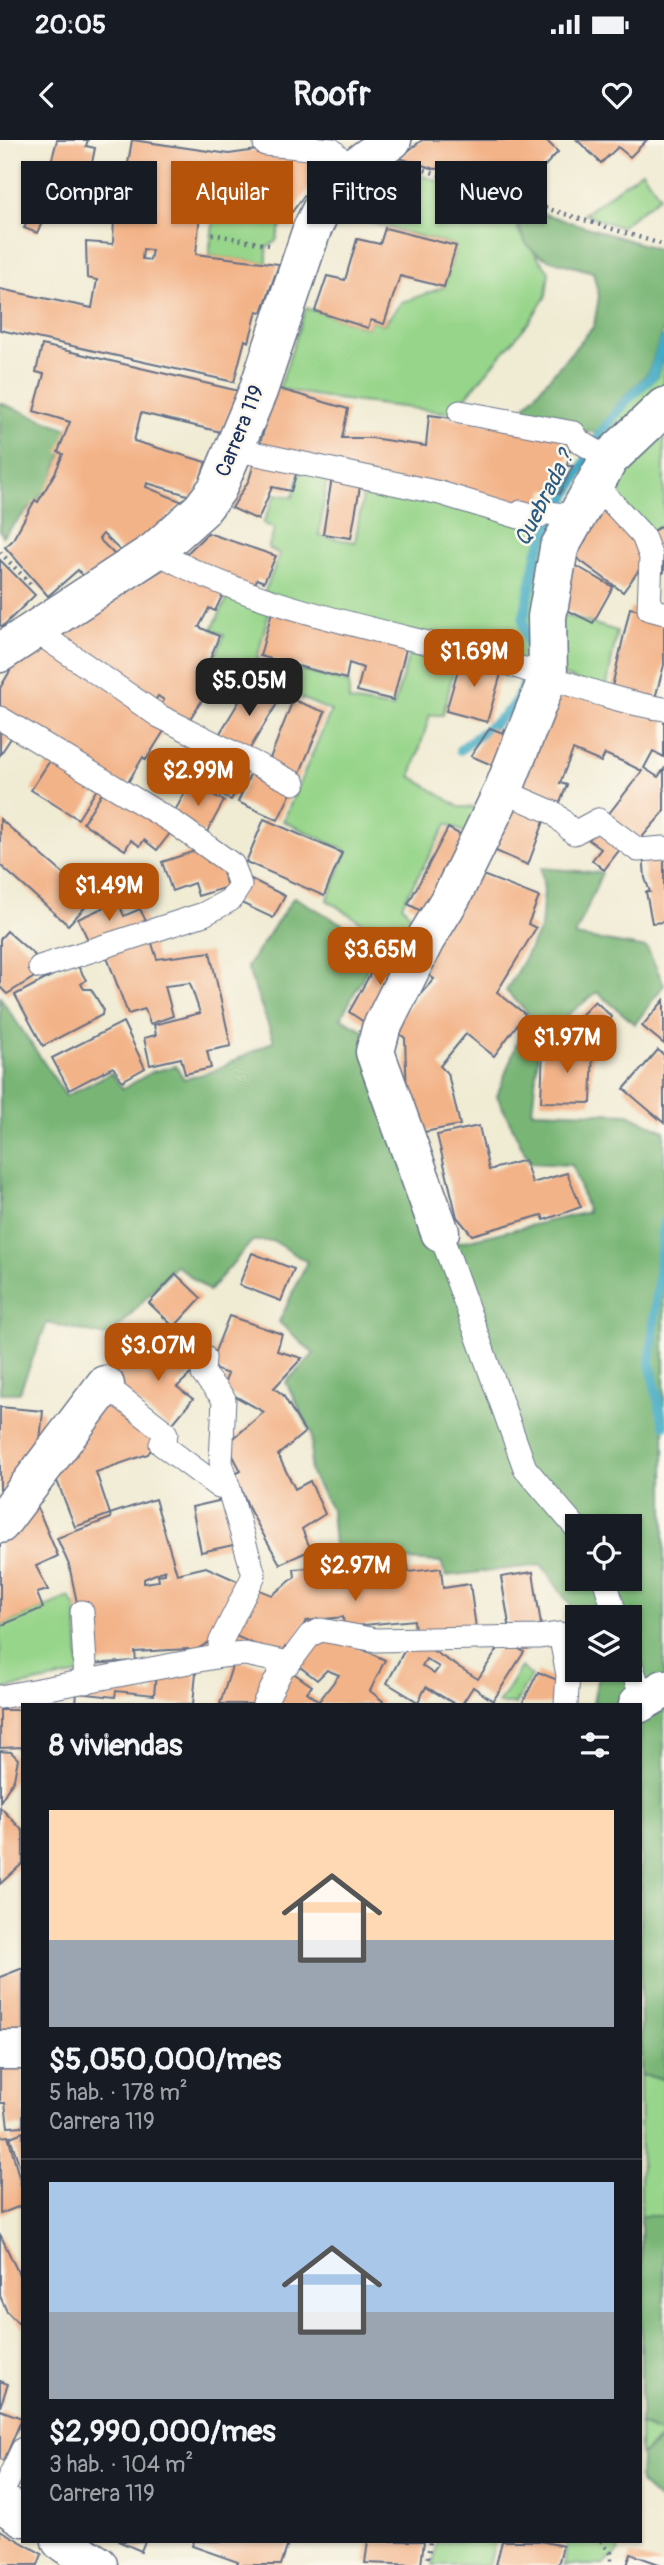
<!DOCTYPE html>
<html lang="es">
<head>
<meta charset="utf-8">
<style>
	:root { --surface:#171b24; --page:#242831; --text:#f1f3f6; --muted:#9ea1a6; --line:#363941; --accent:#b45309 }
	body { margin:0; font-family:Pangolin,sans-serif; background:var(--page); color:var(--text); height:100vh; display:flex; flex-direction:column; font-size:26px; white-space:nowrap }
	* { box-sizing:border-box; margin:0 }
	p { font-size:23px; color:var(--muted) }
	.icon { flex:none; width:38px; height:38px; fill:none; stroke:currentColor; stroke-width:2; stroke-linecap:round; stroke-linejoin:round }
	.map { position:relative; flex:1; overflow:hidden }
	.panel { position:absolute; left:21px; top:1563px; width:621px; height:840px; display:flex; flex-direction:column; background:var(--surface); border-radius:0px; box-shadow:0 2px 5px #0004 }
	.panel>* { flex:none }
	.hud { position:absolute; left:21px; top:21px; width:623px; height:63px; display:flex; gap:14px }
	.tools { position:absolute; left:565px; top:1374px; display:grid; gap:14px }
	.tools a { display:grid; place-items:center; width:77px; height:77px; border-radius:0px; background:var(--surface); box-shadow:0 2px 5px #0004; font-size:35px }
	.price { position:absolute; translate:-50% -60px; padding:0 16px; border-radius:14px; background:var(--accent); color:#fff; font-size:23px; line-height:46px; filter:drop-shadow(0 2px 4px #0008) }
	.price::after { content:''; position:absolute; left:50%; top:42px; width:21px; height:16px; margin-left:-10px; background:inherit; clip-path:polygon(0 0,100% 0,50% 100%) }
	.price.current { background:#222; color:#fff }
	ul { padding:0; list-style:none }
	li { display:grid; align-content:center; gap:14px; height:371px; padding:0 28px }
	li+li { border-top:2px solid var(--line) }
	li span { display:grid; place-items:center; height:217px; border-radius:0px; color:#555 }
	li>.icon { margin-inline-start:auto }
	span .icon { width:126px; height:126px; fill:#fffc; stroke-width:1 }
	li b { font-size:30px }
	h2 { display:flex; justify-content:space-between; align-items:center; height:84px; padding:0 28px; font-size:30px }
	.tag { padding:0 24px; border-radius:0px; background:var(--surface); box-shadow:0 2px 5px #0004; font-size:24px; line-height:63px }
	.tag.current { background:var(--accent); color:#fff }
	.status { display:flex; justify-content:space-between; align-items:center; height:49px; padding:0 35px; background:var(--surface); direction:ltr }
	.status svg { height:19px; fill:currentColor }
	header { display:flex; justify-content:space-between; align-items:center; height:91px; padding:0 28px; background:var(--surface); font-size:32px; font-weight:700 }
	.map>svg:first-child { display:block }
	.green { fill:#97d58a; stroke:#598274; stroke-width:2 }
	.forest { fill:#79b676; stroke:#4a726a; stroke-width:2; fill-rule:evenodd }
	.lines { fill:none; stroke-linecap:round; stroke-linejoin:round }
	.stream { stroke:#43aac3; stroke-width:10 }
	.building { fill:#f3b388; fill-rule:evenodd }
	.lane-casing { stroke:#667187; stroke-width:25 }
	.street-casing { stroke:#667187; stroke-width:41 }
	.secondary-casing { stroke:#667187; stroke-width:41 }
	.path { stroke:#667187; stroke-width:4.5; stroke-dasharray:2 5; stroke-linecap:butt }
	.lane { stroke:#fff; stroke-width:23 }
	.street { stroke:#fff; stroke-width:38 }
	.secondary { stroke:#fff; stroke-width:38 }
	.labels { text-anchor:middle; dominant-baseline:central; stroke-width:5; stroke-linejoin:round; paint-order:stroke }
	.street-label { font-size:21px; fill:#1b2f5e; stroke:#fbf7ec }
	.water-label { font-size:23px; font-style:italic; fill:#295a81; stroke:#fbf7ec }
</style>
</head>
<body>
<div class="status"><b>20:05</b><svg viewBox="0 0 49 12"><path d="M0 12V9h3v3zM5 12V6h3v6zM10 12V3h3v9zM15 12V0h3v12zM26 1h20v11H26zM47 4h2v5h-2z"/></svg></div>
<header><svg class="icon" aria-label="back" viewBox="0 0 24 24"><path d="M15 5l-7 7 7 7"/></svg>Roofr<svg class="icon" aria-label="heart" viewBox="0 0 24 24"><path d="M12 20l-8-8c-3-5 5-10 8-4 3-6 11-1 8 4z"/></svg></header>
<div class="map">
<svg width="664" height="2425" viewBox="0 0 664 2425">
	<rect width="100%" height="100%" fill="#fbf7ec"/>
	<filter id="ink" filterUnits="userSpaceOnUse"><feTurbulence type="fractalNoise" baseFrequency=".0143" numOctaves="2"/><feDisplacementMap in="SourceGraphic" scale="14" xChannelSelector="R" yChannelSelector="G"/><feConvolveMatrix kernelMatrix="1 2 1 2 8 2 1 2 1" color-interpolation-filters="sRGB"/></filter>
	<filter id="wash" filterUnits="userSpaceOnUse"><feTurbulence type="fractalNoise" baseFrequency=".00686" numOctaves="4" result="noise"/><feDisplacementMap in="SourceGraphic" scale="28" xChannelSelector="R" yChannelSelector="G"/><feGaussianBlur stdDeviation="1.57" result="paint"/><feColorMatrix in="noise" values="0 0 0 0 0 0 0 0 0 0 0 0 0 0 0 0 0 1.4 0 .05"/><feComposite in="paint" operator="in"/></filter>
	<g filter="url(#wash)">
		<rect width="100%" height="100%" fill="#f0ebd3"/>
		<g class="green">
			<path d="M394,27L518,66V91L549,132L546,156L530,181L452,273L335,259L279,249L306,168L368,188L371,180L384,184L401,163L444,147L456,106L368,82Z"/>
			<path d="M642,31L660,56L620,87L584,74Z"/>
			<path d="M214,76L282,82L276,101L267,108V123L209,116Z"/>
			<path d="M664,215V259L600,301L632,260L657,237Z"/>
			<path d="M664,273V385L650,392L603,340Z"/>
			<path d="M300,332L327,338L319,396L355,402L365,344L567,381L544,530L264,453L280,414L268,408L275,389L263,383L276,354L293,357Z"/>
			<path d="M230,453L270,467L257,519L349,543V561L393,568L410,511L455,524L443,575H430L411,636L459,667L486,668L474,697L447,684L402,765L423,791L413,815L327,760L347,711L283,681L331,571L250,536L245,538L212,526L224,495L212,489Z"/>
			<path d="M554,472L617,491L606,551L554,532Z"/>
			<path d="M69,1457L76,1467L80,1534L0,1550V1486Z"/>
			<path d="M521,1527L531,1536L515,1564H498Z"/>
			<path d="M640,1935L664,1939V2076H641Z"/>
			<path d="M640,2285L664,2295L641,2315H640Z"/>
			<path d="M437,2401H495L489,2425H433Z"/>
			<path d="M561,2401H611L619,2411L604,2425H564L567,2403Z"/>
		</g>
		<g class="forest">
			<path d="M518,66L664,111V188L648,233L622,259L596,293L514,279L594,186L599,156L593,132C549,118 517,122 518,66Z"/>
			<path d="M0,263L71,290L49,348L3,396L0,391Z"/>
			<path d="M541,728L602,733L575,796L647,808L664,845L635,884L597,852L540,897L532,971L628,974L664,991V1939L641,1935L640,1564H593L599,1530H630V1477H578L542,1425L446,1436L441,1422L335,1416L331,1369L310,1332L312,1294L286,1242L314,1214L279,1182L307,1122L274,1101H252L209,1151L176,1125L110,1197L47,1183L19,1253H0V857L66,956L111,933L123,949L152,932L176,926L184,939L214,931L274,901L247,827L294,757L380,805L341,878L374,896L439,1107L588,1072L572,1025L530,1023L497,956L528,873L506,851L541,788L544,751ZM578,1386H630V1438H578Z"/>
			<path d="M641,2076H664V2295L641,2285Z"/>
			<path d="M664,2298V2365L640,2343L641,2315Z"/>
		</g>
		<g class="lines">
			<g class="stream">
				<path d="M530,511L523,481L538,410L600,294L626,261L652,236L664,201"/>
				<path d="M460,610C491,583 522,573 528,527"/>
				<path d="M664,1081L650,1224L664,1285"/>
			</g>
		</g>
		<g id="blocks">
			<g class="building">
				<path d="M57,0H88L86,6L95,8L91,28L126,35L132,0L229,14L278,7L328,13L322,34L314,31L308,50L292,72L249,61L254,35L242,34L238,60L221,58L219,77L200,74L196,114L279,124L262,172L257,171L249,202L245,200L234,242L0,190V149L92,168L97,140L87,138L86,102L113,104L115,51L111,50L108,65L56,55L37,93L24,88L43,52ZM143,109L152,110L150,120L142,119Z"/>
				<path d="M422,0H546L558,12L521,51L503,33L491,46L465,38L459,27L435,29L399,18Z"/>
				<path d="M577,0H647L630,17L618,7L601,23Z"/>
				<path d="M385,88L456,106L444,147L400,136L384,184L371,180L368,188L315,171L327,136L345,140L357,99L380,104Z"/>
				<path d="M42,205L239,251L221,292L141,273L134,301L206,322L194,357L147,343L146,347L183,362L127,417L103,394L99,399L118,418L87,441L78,430L48,456L5,407L12,401L35,360L38,362L56,331L63,314L58,312L70,282L34,271L44,234L36,232Z"/>
				<path d="M273,247L348,269L342,298H371L426,306L429,275L572,294L567,326H573L559,354L545,349L536,374L298,328L291,351L272,347L258,380L232,368L249,340L267,280H262Z"/>
				<path d="M332,337L361,341L351,398L323,394Z"/>
				<path d="M596,366L638,397L649,416L623,452L567,411Z"/>
				<path d="M664,385V432L663,433L653,423L650,392Z"/>
				<path d="M208,393L276,416L264,442L257,439L252,451L178,422Z"/>
				<path d="M0,420L35,455L2,487L0,485Z"/>
				<path d="M573,424L613,447L593,483L553,463Z"/>
				<path d="M170,425L226,448L215,471L209,468L199,487L219,496L207,527L219,534L186,585L159,569L164,560L158,556L153,564L54,498Z"/>
				<path d="M273,468L408,501L393,560L357,551L363,528L349,523L346,539L260,516Z"/>
				<path d="M630,468L664,475V525L654,562L611,551Z"/>
				<path d="M42,503L167,586L146,620L143,617L124,649L0,574V548L10,531L6,528Z"/>
				<path d="M462,516L503,527L487,582L446,571Z"/>
				<path d="M252,540L281,557L246,615L217,598Z"/>
				<path d="M551,541L652,579L655,572L664,577V617L653,611L644,628L658,637L664,629V672L637,703L604,680L642,631L626,623L605,614L601,622L573,610L560,643L567,645L557,670L509,649Z"/>
				<path d="M293,560L325,572L297,640L267,626Z"/>
				<path d="M0,586L13,595L0,615Z"/>
				<path d="M490,588L503,593L505,589L521,598L506,631L471,616Z"/>
				<path d="M224,613L250,627L231,660L205,646Z"/>
				<path d="M53,616L99,646L78,679L31,650Z"/>
				<path d="M251,632L292,651L278,680L238,662Z"/>
				<path d="M191,642L224,661L206,694L172,676Z"/>
				<path d="M105,648L171,692L157,710L144,700L140,706L131,700L125,710L83,683Z"/>
				<path d="M507,655L547,673L528,725L482,705Z"/>
				<path d="M0,679L93,759L68,785L0,725Z"/>
				<path d="M264,679L342,713L324,756L246,722Z"/>
				<path d="M599,686L624,704L604,730L592,720L601,709L589,700Z"/>
				<path d="M448,688L472,701L434,778L408,764Z"/>
				<path d="M204,708L208,722L219,718L227,747L198,756L194,743L172,751L162,722Z"/>
				<path d="M664,712V782L652,783L646,752H650L645,738L643,713Z"/>
				<path d="M470,730L539,757L528,784L536,788L497,852L525,874L494,916L466,894L440,926L448,934L460,985L414,994L407,957L405,898L391,887L434,839L417,827Z"/>
				<path d="M249,738L285,756L273,778L237,761Z"/>
				<path d="M118,761L124,776L140,769L146,781L91,806L78,779Z"/>
				<path d="M7,791L39,819L29,830L36,836L7,854L0,847V799Z"/>
				<path d="M149,794L157,819L210,812L231,906L207,911L211,928L185,934L181,918L150,925L144,898L156,895L154,885L200,873L190,843L165,846L173,876L150,884L145,869L128,874L104,809Z"/>
				<path d="M386,806L412,821L373,888L349,872Z"/>
				<path d="M76,823L86,840L81,844L84,849H91L103,869L102,875L43,906L15,855Z"/>
				<path d="M664,860V904L642,886Z"/>
				<path d="M595,861L612,877L581,908L565,892Z"/>
				<path d="M123,882L145,928L122,941L113,927L69,950L52,918Z"/>
				<path d="M543,907L593,909L591,963L541,962Z"/>
				<path d="M658,910L664,915V983L624,949Z"/>
				<path d="M479,986L489,1030L525,1020L532,1043L567,1033L581,1067L544,1080L542,1075L472,1095L457,1077L437,995Z"/>
				<path d="M252,1113L294,1129L281,1161L239,1145Z"/>
				<path d="M176,1134L201,1158L174,1187L149,1163Z"/>
				<path d="M229,1176L282,1194L277,1211L302,1218L274,1248L283,1255L305,1292L278,1315L295,1349L310,1341L325,1374L302,1389L311,1410L280,1424L250,1371L235,1334L241,1331L227,1304L264,1272L222,1249L228,1234L209,1227Z"/>
				<path d="M180,1201L200,1225L177,1247L193,1259L169,1288L108,1239L129,1212L153,1230Z"/>
				<path d="M108,1251L161,1294L148,1314L96,1332L110,1374L155,1359L177,1434L206,1427L244,1444L209,1502L189,1514L188,1509L135,1512L136,1521L90,1524L69,1425L57,1398L111,1378L110,1374L75,1387L52,1328ZM165,1430V1434L158,1435L159,1441L144,1443V1439Z"/>
				<path d="M0,1267L43,1271L39,1311L18,1351L0,1349Z"/>
				<path d="M32,1355L58,1416L36,1426L48,1450L37,1453L43,1468L0,1486V1399Z"/>
				<path d="M227,1359L238,1404L201,1412L192,1367Z"/>
				<path d="M407,1422L409,1432L441,1428L443,1448L470,1444L476,1488L415,1492L414,1480L344,1487L343,1477L306,1481L289,1509L285,1507L281,1516L231,1494L257,1449L272,1455L295,1437L294,1429L337,1426L338,1430Z"/>
				<path d="M533,1432L541,1485L510,1490L501,1437Z"/>
				<path d="M319,1497L354,1505L385,1520L370,1551L383,1561L381,1564H268L289,1530L312,1546L307,1552L319,1561L339,1535L327,1530L317,1540L300,1527Z"/>
				<path d="M504,1500L524,1512L493,1561L473,1547L462,1564H455L426,1547L418,1562L387,1543L409,1502L430,1509L478,1539ZM426,1519L439,1527L434,1534L422,1526Z"/>
				<path d="M234,1520L274,1528L261,1564H220Z"/>
				<path d="M177,1531L196,1533L193,1564H76L77,1553L115,1557L116,1551L154,1555L156,1533Z"/>
				<path d="M538,1532L567,1544L559,1564H522Z"/>
				<path d="M0,1570H23V1607L0,1608Z"/>
				<path d="M0,1611L11,1612L18,1619L14,1639L0,1662Z"/>
				<path d="M0,1667L23,1691V1723L0,1744Z"/>
				<path d="M23,1828V1898H0V1837Z"/>
				<path d="M0,1920L23,1921V1986L8,1987L5,1963H0Z"/>
				<path d="M23,1992V2026L20,2027L10,1997Z"/>
				<path d="M8,1996L23,2052V2065L0,2074V1997Z"/>
				<path d="M0,2094L23,2143V2188L7,2172L0,2156Z"/>
				<path d="M0,2241L8,2244L0,2267Z"/>
				<path d="M0,2270L22,2278L4,2321L0,2319Z"/>
				<path d="M0,2390L42,2414L38,2425H0Z"/>
				<path d="M118,2401H145L141,2411Z"/>
				<path d="M194,2401H289L281,2425H237L238,2422L192,2406Z"/>
				<path d="M368,2401H424L421,2425L365,2423Z"/>
				<path d="M502,2401H540L563,2406L558,2425H496Z"/>
				<path d="M631,2414L662,2425H627Z"/>
			</g>
		</g>
	</g>
	<g filter="url(#ink)">
		<use href="#blocks" fill-opacity="0" stroke="#667187" stroke-width="2"/>
		<g class="lines">
			<defs>
				<g id="lane">
					<path d="M265,0V4L332,10L351,30"/>
					<path d="M460,272L574,293L579,301L609,319"/>
					<path d="M234,309L440,353L519,377L521,372L538,377L542,372L576,377"/>
					<path d="M595,344L643,396L651,417L649,469L664,473"/>
					<path d="M155,411C259,470 381,489 495,520C552,536 605,560 664,569"/>
					<path d="M36,491L159,576L294,643"/>
					<path d="M0,578L176,684L233,725L240,745L230,760L204,774L40,827"/>
					<path d="M503,651L554,673L574,693L598,680L638,710L664,708"/>
					<path d="M440,1092L525,1328L578,1390"/>
					<path d="M204,1217L203,1234L224,1259L221,1322L254,1435L220,1503L221,1516"/>
					<path d="M105,1245L164,1291L166,1294L161,1304L219,1347L229,1349"/>
					<path d="M604,1438L616,1477"/>
					<path d="M82,1472L86,1542"/>
					<path d="M630,1521L643,1562"/>
					<path d="M0,1557L221,1516L245,1514L289,1523L310,1495L321,1490L376,1500L538,1497L560,1494L568,1535L566,1564"/>
					<path d="M264,1564L285,1523"/>
					<path d="M0,2357L23,2309"/>
				</g>
				<g id="street">
					<path d="M440,1092L375,912L381,889L425,800L452,756L503,651L548,537L547,477L559,408L609,319L664,267"/>
					<path d="M0,1384L105,1245"/>
					<path d="M638,1564L664,1549"/>
					<path d="M0,1910H23"/>
					<path d="M0,2362L23,2377"/>
					<path d="M61,2401L98,2425"/>
				</g>
				<path id="secondary" d="M0,513L155,411L201,370L217,349L258,251L312,89L326,60L351,30L392,0"/>
			</defs>
			<use href="#lane" class="lane-casing"/>
			<use href="#street" class="street-casing"/>
			<use href="#secondary" class="secondary-casing"/>
			<g class="path">
				<path d="M418,28L664,105"/>
				<path d="M212,94L269,105"/>
				<path d="M0,412L33,447"/>
				<path d="M601,2401L611,2413V2425"/>
				<path d="M427,2425L430,2401"/>
			</g>
			<use href="#lane" class="lane"/>
			<use href="#street" class="street"/>
			<use href="#secondary" class="secondary"/>
		</g>
	</g>
	<g class="labels">
		<g class="street-label">
			<text transform="translate(240 291) rotate(-68)">Carrera 119</text>
		</g>
		<g class="water-label">
			<text transform="translate(544 358) rotate(-63)">Quebrada ?</text>
		</g>
	</g>
</svg>
<div class="tools">
<a><svg class="icon" aria-label="locate" viewBox="0 0 24 24"><circle cx="12" cy="12" r="6"/><path d="M12 2v4M12 18v4M2 12h4M18 12h4"/></svg></a>
<a><svg class="icon" aria-label="layers" viewBox="0 0 24 24"><path d="M12 4l9 5-9 5-9-5zM3 14l9 5 9-5"/></svg></a>
</div>
<b class="price" style="left:474px;top:549px">$1.69M</b>
<b class="price current" style="left:249px;top:578px">$5.05M</b>
<b class="price" style="left:198px;top:668px">$2.99M</b>
<b class="price" style="left:109px;top:783px">$1.49M</b>
<b class="price" style="left:380px;top:847px">$3.65M</b>
<b class="price" style="left:567px;top:935px">$1.97M</b>
<b class="price" style="left:158px;top:1243px">$3.07M</b>
<b class="price" style="left:355px;top:1463px">$2.97M</b>
<div class="hud">
<a class="tag">Comprar</a>
<a class="tag current">Alquilar</a>
<a class="tag">Filtros</a>
<a class="tag">Nuevo</a>
</div>
<section class="panel">
<h2>8 viviendas<svg class="icon" aria-label="filters" viewBox="0 0 24 24"><path d="M4 7h16M4 17h16"/><circle cx="9" cy="7" r="2"/><circle cx="15" cy="17" r="2"/></svg></h2>
<ul>
<li><span style="background:linear-gradient(#ffd9b3 60%,#9aa5b1 0)"><svg class="icon" aria-label="home" viewBox="0 0 24 24"><path d="M3 11l9-7 9 7M6 9v11h12V9"/></svg></span><div><b>$5,050,000/mes</b><p>5 hab. · 178 m²</p><p>Carrera 119</p></div></li>
<li><span style="background:linear-gradient(#a9c7e8 60%,#9aa5b1 0)"><svg class="icon" aria-label="home" viewBox="0 0 24 24"><path d="M3 11l9-7 9 7M6 9v11h12V9"/></svg></span><div><b>$2,990,000/mes</b><p>3 hab. · 104 m²</p><p>Carrera 119</p></div></li>
</ul>
</section>
</div>
</body>
</html>
